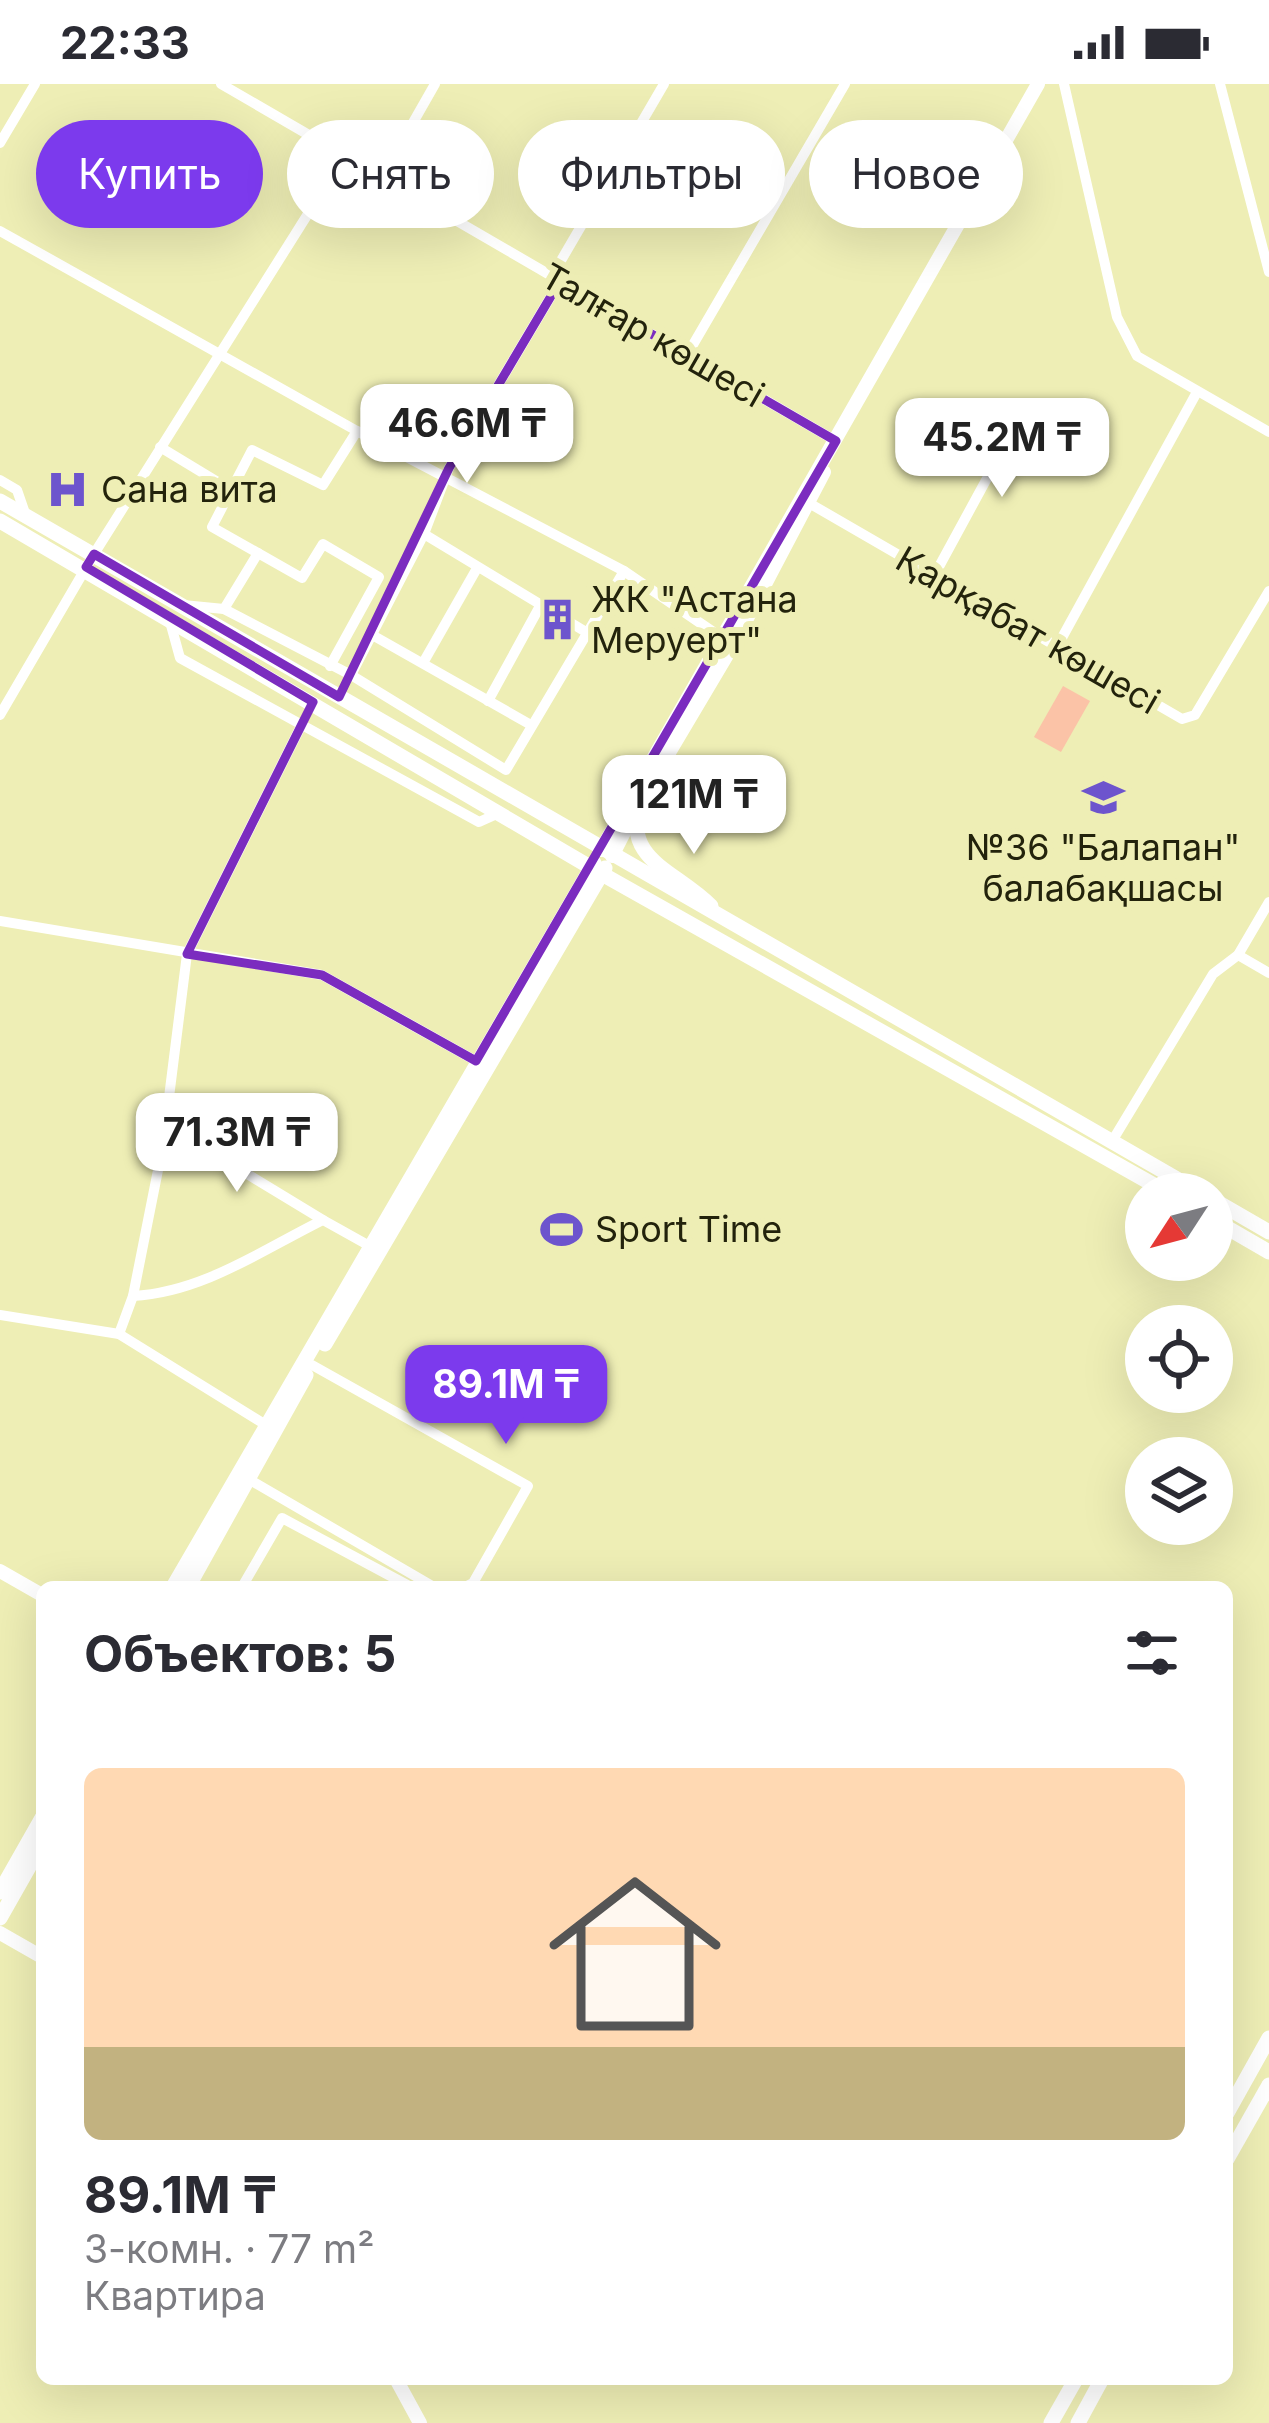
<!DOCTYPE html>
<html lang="ru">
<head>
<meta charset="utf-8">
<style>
	:root { --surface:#fff; --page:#f7f7f7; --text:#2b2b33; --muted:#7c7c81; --accent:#7c3aed }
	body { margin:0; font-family:Inter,sans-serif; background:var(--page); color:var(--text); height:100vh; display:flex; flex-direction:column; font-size:45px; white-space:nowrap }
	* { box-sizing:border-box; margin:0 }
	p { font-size:39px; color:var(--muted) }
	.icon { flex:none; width:66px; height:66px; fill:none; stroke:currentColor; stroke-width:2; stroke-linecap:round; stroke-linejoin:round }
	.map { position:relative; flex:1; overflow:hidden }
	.panel { position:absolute; left:36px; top:1497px; width:1197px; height:804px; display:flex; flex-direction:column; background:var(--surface); border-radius:18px; box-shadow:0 12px 48px #0002 }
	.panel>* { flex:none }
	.guide { position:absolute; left:36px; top:36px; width:1197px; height:108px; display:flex; gap:24px }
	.needle { width:78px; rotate:234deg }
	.fabs { position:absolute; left:1125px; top:1089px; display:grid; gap:24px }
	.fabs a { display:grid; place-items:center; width:108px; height:108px; border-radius:50%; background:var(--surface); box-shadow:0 12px 48px #0002; font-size:60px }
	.price { position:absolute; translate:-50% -102px; padding:0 27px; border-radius:24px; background:#fff; color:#222; font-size:39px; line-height:78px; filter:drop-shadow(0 3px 6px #0008) }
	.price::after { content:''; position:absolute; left:50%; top:72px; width:36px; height:27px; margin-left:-18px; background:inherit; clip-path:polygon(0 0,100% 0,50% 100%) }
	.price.on { background:var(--accent); color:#fff }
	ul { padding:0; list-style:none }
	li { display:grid; align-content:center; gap:24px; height:636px; padding:0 48px }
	li span { display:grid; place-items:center; height:372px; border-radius:18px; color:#555 }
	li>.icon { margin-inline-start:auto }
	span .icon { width:216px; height:216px; fill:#fffc; stroke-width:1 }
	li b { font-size:51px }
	h2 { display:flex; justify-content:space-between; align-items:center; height:144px; padding:0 48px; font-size:51px }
	.chip { padding:0 42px; border-radius:54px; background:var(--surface); box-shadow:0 12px 48px #0002; font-size:42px; line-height:108px }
	.chip.on { background:var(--accent); color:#fff }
	.status { display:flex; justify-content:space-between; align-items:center; height:84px; padding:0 60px; background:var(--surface); direction:ltr }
	.status svg { height:33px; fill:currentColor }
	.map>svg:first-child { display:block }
	.green { fill:#fbc3a7 }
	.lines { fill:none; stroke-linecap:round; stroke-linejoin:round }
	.minor { stroke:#fff; stroke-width:10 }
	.tertiary { stroke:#fff; stroke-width:14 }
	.secondary { stroke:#fff; stroke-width:15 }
	.marked { fill:none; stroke:#7b2cbf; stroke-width:9; stroke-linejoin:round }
	.labels { text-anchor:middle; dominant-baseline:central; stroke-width:12; stroke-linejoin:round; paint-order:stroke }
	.street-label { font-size:36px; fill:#23230c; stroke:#eeeeb5 }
	.poi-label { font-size:36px; fill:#23230c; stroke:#eeeeb5; text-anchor:start }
</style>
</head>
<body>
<div class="status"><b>22:33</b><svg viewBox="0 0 49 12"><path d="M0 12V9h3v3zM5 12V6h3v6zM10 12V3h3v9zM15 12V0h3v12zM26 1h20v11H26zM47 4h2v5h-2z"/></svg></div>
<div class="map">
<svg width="1269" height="2339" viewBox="0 0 1269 2339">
	<rect width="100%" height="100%" fill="#eeeeb5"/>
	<path class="green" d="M1063,602L1090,617L1061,668L1034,653Z"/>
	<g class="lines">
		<g class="minor">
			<path d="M221,0L836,357"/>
			<path d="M1064,0L1117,233L1137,272L1269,348"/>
			<path d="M1220,0L1269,188"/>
			<path d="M0,59L35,0"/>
			<path d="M382,93L435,0"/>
			<path d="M0,147L357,347L624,487L728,558"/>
			<path d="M552,192L664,0"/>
			<path d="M687,271L845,0"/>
			<path d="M160,363L231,406"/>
			<path d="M0,396L17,406L26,432"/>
			<path d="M802,415L1182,635L1195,631L1269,507"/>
			<path d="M424,450L586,548"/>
			<path d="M935,490L1028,319"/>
			<path d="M183,521L224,525L351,591L506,686L624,487"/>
			<path d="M224,525L258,469"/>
			<path d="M169,534L180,574L479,738L499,729"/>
			<path d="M374,552L531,641"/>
			<path d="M1058,561L1197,308"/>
			<path d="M423,579L476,486"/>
			<path d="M330,582L379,493L323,460L302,494L212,443L252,366L323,401L357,347"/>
			<path d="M351,591L424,450L449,384L560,197"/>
			<path d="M488,617L540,522"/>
			<path d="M0,631L94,470L345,71"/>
			<path d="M0,837L322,891L476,977"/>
			<path d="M1238,871L1269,889"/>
			<path d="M1111,1059L1213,890L1238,871L1269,818"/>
			<path d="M163,1061L234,1082L323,1136"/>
			<path d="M133,1212C203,1208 262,1166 323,1136L375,1165"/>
			<path d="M0,1231L119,1250L266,1341"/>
			<path d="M119,1250L133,1212L163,1061L187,870L301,642"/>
			<path d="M312,1281L528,1402L473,1499L465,1503"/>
			<path d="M245,1393L434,1503"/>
			<path d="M242,1503L282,1434L411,1503"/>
		</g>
		<g class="tertiary">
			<path d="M651,699L733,561L824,388"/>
			<path d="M601,766L1038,0"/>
			<path d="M612,772L637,723"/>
			<path d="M0,1487L42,1511"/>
			<path d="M0,1849L42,1873"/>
			<path d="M396,2295L420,2339"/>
		</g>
		<g class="secondary">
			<path d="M0,417L1203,1110"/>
			<path d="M0,437L602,790L1170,1110"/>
			<path d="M640,717C622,777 674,785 711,822"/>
			<path d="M1212,1115L1269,1148"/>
			<path d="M1212,1135L1269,1168"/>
			<path d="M325,1260L605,784"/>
			<path d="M173,1503L594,779"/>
			<path d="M188,1503L306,1291"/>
			<path d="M0,1808L42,1734"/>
			<path d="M0,1834L42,1760"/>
			<path d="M1227,2029L1269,1954"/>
			<path d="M1227,2075L1269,2001"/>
			<path d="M1051,2339L1076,2295"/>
			<path d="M1078,2339L1102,2295"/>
		</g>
	</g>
	<path class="marked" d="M560,197L836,357L476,977L322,891L187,870L313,618L86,483L94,470L339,613L449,384Z"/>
	<defs>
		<symbol id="hospital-bare" viewBox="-9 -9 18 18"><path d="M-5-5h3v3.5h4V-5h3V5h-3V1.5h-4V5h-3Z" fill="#6d54cd" stroke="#eeeeb5" stroke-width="2.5" paint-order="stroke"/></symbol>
		<symbol id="building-bare" viewBox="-9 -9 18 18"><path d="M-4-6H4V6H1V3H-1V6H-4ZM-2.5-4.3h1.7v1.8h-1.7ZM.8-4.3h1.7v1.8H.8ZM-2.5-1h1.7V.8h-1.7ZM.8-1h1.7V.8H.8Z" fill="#6d54cd" stroke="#eeeeb5" stroke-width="2.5" paint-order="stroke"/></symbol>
		<symbol id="school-bare" viewBox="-9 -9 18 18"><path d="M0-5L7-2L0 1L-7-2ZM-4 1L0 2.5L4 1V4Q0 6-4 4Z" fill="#6d54cd" stroke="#eeeeb5" stroke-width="2.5" paint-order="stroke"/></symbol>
		<symbol id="stadium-bare" viewBox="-9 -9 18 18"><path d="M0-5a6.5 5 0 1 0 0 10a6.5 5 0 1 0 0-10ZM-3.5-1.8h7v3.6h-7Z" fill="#6d54cd" stroke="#eeeeb5" stroke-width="2.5" paint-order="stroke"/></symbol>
	</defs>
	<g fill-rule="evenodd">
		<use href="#hospital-bare" x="38" y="376" width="59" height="59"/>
		<use href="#building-bare" x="528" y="506" width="59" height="59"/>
		<use href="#school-bare" x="1074" y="684" width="59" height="59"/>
		<use href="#stadium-bare" x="532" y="1116" width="59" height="59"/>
	</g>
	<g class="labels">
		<g class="street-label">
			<text transform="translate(653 251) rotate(30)">Талғар көшесі</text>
			<text transform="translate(1028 546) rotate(30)">Қарқабат көшесі</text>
		</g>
		<g class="poi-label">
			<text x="101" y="405">Сана вита</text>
			<text x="591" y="515">ЖК "Астана<tspan x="591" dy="41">Меруерт"</tspan></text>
			<text x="1103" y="763" text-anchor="middle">№36 "Балапан"<tspan x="1103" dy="41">балабақшасы</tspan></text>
			<text x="595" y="1145">Sport Time</text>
		</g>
	</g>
</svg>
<div class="fabs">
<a><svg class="needle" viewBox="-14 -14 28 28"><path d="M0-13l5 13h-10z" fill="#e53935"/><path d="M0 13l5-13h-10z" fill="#7c7c81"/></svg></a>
<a><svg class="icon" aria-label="locate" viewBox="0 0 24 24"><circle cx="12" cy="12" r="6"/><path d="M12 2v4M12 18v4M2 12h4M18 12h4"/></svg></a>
<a><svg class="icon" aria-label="layers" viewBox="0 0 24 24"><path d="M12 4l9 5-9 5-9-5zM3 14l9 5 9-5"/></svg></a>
</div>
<b class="price" style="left:467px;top:402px">46.6M ₸</b>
<b class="price" style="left:1002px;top:416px">45.2M ₸</b>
<b class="price" style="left:694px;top:773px">121M ₸</b>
<b class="price" style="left:237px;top:1111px">71.3M ₸</b>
<b class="price on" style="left:506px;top:1363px">89.1M ₸</b>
<div class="guide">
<a class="chip on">Купить</a>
<a class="chip">Снять</a>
<a class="chip">Фильтры</a>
<a class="chip">Новое</a>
</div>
<section class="panel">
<h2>Объектов: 5<svg class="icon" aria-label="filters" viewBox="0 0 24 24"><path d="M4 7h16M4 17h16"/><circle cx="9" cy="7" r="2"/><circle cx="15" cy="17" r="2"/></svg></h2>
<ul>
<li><span style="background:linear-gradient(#ffd9b3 75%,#c2b280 0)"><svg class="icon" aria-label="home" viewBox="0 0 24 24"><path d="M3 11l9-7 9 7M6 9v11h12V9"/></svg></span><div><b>89.1M ₸</b><p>3-комн. · 77 m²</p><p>Квартира</p></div></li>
</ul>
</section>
</div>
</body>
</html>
